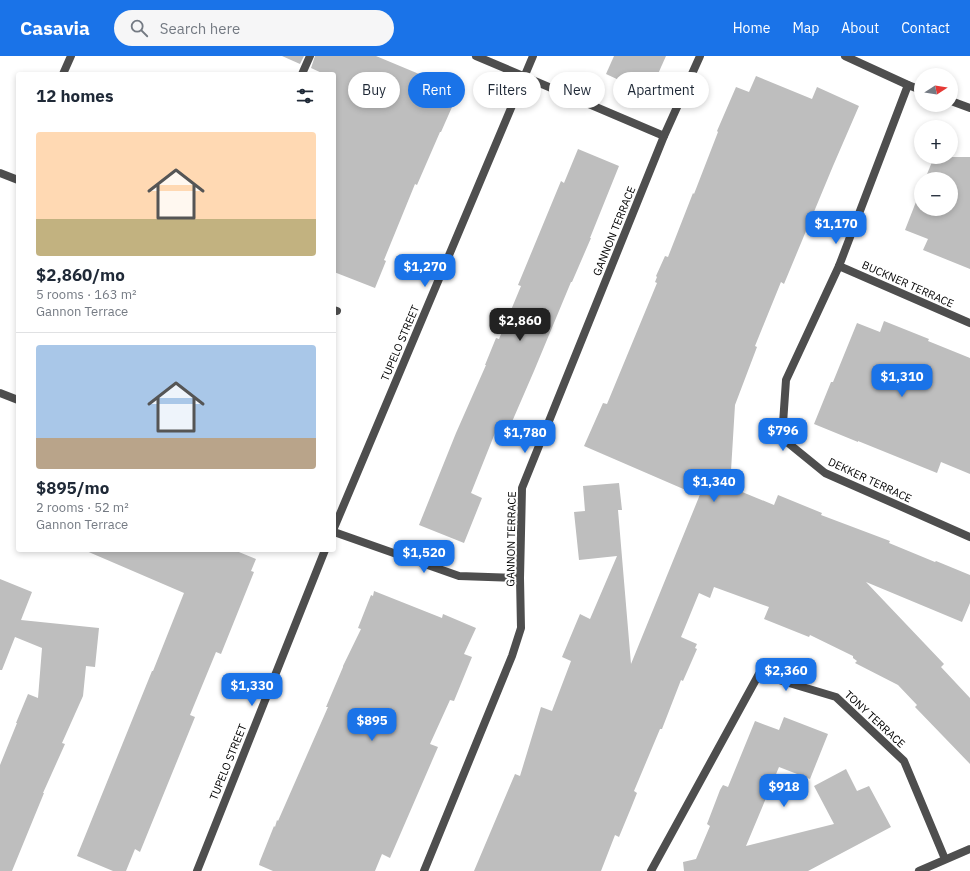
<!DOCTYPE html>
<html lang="en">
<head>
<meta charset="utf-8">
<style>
	:root { --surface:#fff; --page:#f6f6f7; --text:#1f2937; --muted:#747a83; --line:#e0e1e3; --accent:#1a73e8 }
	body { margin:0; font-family:"IBM Plex Sans",sans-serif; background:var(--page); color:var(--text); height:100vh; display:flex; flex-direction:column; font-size:15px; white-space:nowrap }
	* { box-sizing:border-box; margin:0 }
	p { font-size:13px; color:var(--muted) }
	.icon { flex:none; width:22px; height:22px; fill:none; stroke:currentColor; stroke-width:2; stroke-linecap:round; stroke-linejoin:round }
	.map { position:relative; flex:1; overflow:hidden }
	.sheet { position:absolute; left:16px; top:16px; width:320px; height:480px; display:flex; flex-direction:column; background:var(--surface); border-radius:4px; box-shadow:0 2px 6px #0003 }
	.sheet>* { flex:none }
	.top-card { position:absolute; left:348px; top:16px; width:380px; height:36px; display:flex; gap:8px }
	.needle { width:26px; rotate:78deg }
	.buttons { position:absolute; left:914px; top:12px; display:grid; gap:8px }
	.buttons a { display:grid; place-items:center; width:44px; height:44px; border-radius:50%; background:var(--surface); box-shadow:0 2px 6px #0003; font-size:20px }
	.price { position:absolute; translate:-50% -34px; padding:0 9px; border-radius:8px; background:var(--accent); color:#fff; font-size:13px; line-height:26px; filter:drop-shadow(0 1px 2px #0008) }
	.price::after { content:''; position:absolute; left:50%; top:24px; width:12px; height:9px; margin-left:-6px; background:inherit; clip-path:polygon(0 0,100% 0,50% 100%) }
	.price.current { background:#222; color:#fff }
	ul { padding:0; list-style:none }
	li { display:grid; align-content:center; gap:8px; height:212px; padding:0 20px }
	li+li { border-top:1px solid var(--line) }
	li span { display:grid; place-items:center; height:124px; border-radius:4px; color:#555 }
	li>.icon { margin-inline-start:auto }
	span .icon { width:72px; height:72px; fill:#fffc; stroke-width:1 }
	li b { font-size:17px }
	h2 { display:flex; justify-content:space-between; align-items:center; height:48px; padding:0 20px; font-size:17px }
	.chip { padding:0 14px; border-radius:18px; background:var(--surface); box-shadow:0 2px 6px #0003; font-size:14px; line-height:36px }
	.chip.current { background:var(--accent); color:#fff }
	header { display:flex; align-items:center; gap:24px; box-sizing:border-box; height:56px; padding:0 20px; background:var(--accent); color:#fff }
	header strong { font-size:19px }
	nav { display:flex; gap:22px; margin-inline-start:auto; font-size:14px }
	.search { width:280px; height:36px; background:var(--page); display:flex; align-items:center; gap:10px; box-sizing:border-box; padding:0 14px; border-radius:22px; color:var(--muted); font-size:15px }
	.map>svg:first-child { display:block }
	.building { fill:#bebebe }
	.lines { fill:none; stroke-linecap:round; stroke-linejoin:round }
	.lane { stroke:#4e4e4e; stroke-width:8 }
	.street { stroke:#4e4e4e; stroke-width:8 }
	.labels { text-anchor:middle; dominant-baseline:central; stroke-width:4; stroke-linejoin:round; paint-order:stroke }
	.street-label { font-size:11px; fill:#000; stroke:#fff }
</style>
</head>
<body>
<header>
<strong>Casavia</strong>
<div class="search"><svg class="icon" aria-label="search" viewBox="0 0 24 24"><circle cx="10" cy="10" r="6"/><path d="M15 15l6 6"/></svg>Search here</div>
<nav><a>Home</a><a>Map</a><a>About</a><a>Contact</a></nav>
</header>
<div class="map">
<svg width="970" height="815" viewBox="0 0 970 815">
	<rect width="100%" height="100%" fill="#fff"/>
	<g class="building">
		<path d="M282,0H304L300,8Z"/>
		<path d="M315,0H376L455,33L448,49L452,51L441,76H440L417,129L415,128L384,204L386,205L375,232L334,216V18H324L311,12Z"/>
		<path d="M614,0H666L649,38L606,18Z"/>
		<path d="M756,20L812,43L817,31L859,50L833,110L784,228L781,226L755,290L757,291L735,349L730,431L774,449L778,439L822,457L821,459L890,485L889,487L935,506L936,505L970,519V547L962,566L866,526L944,608L941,611L970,642V708L915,651L917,649L898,629L855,607L857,605L853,602V600L810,579L809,581L764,563L769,551L714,531L710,542L699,537L681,581L697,588L695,592L697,593L683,625L681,624L662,673H660L634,735L637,737L631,752L619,781L615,779L601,815H474L515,718L520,720L541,651L552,655L571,605L562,601L580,558L590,563L617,500L579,504L574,456L585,455L583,430L619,427L622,454H618L631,608L701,436L688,435L584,390L603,347L607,348L657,227L655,226L657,221L656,220L665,200L668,201L693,137L694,138L718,76L717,75L736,31L749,36Z"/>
		<path d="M578,93L619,110L590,182H591L572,226H571L534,315L505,382L495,377L471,437L482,442L464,487L419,469L456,377L486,309H485L496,282L499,283L521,230L518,229L561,125L564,127Z"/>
		<path d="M934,101H970V213L923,194L928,183L905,174L921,133V153H951V123H925Z"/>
		<path d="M884,265L929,283L928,285L970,302V418L941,406L937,417L858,385V386L814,368L831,326H833L857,267L880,276Z"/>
		<path d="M84,494H234L256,503L251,515L254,516L221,598L216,596L190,659L195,661L140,796L135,793L126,815H113L77,800L152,615H153L184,537Z"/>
		<path d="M0,523L32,536L21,564L99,572L95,611L86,610L83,640L62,687L65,688L43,737H44L12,815H0V709L17,667H16L28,638L38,642L42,592L15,581L2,614H0Z"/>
		<path d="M374,535L442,562L443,558L476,572L464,598L472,601L454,645L450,644L430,688L438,691L390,802L382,798L375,815H273L259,809L260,805L274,770L275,771L277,764L278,765L328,651H326L343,611V610L361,573L358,572L371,539L373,540Z"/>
		<path d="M784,661L828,678L810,723L779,711L746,790L834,768L814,730L846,713L857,735L869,730L891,771L808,815H684L683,806L696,803L710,770L707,768L720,734L723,729L728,731L755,665L779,674Z"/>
	</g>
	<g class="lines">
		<path class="lane" d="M334,254L337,255"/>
		<g class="street">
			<path d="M476,0L664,80"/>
			<path d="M845,0L908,29L921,34"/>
			<path d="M63,18L71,0"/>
			<path d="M302,18L310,0"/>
			<path d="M908,29L839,210L970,267"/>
			<path d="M951,45L970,52"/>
			<path d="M0,117L18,124"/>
			<path d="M839,210L786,324L782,382L825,417L970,481"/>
			<path d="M0,337L18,344"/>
			<path d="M334,472L533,0"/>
			<path d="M334,476L459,520L520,522"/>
			<path d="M197,815L325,494"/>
			<path d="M424,815L512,600L521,572L520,522L522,432L664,80L700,0"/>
			<path d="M651,815L759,618L836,641L904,705L945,803"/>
			<path d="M919,815L970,793"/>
		</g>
	</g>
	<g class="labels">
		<g class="street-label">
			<text transform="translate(614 175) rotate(-68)">GANNON TERRACE</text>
			<text transform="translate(908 228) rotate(24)">BUCKNER TERRACE</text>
			<text transform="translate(400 287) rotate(-67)">TUPELO STREET</text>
			<text transform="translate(870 424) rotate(25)">DEKKER TERRACE</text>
			<text transform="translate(511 483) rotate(-89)">GANNON TERRACE</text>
			<text transform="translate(875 663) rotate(43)">TONY TERRACE</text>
			<text transform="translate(228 706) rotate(-68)">TUPELO STREET</text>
		</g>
	</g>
</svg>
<div class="buttons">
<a><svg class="needle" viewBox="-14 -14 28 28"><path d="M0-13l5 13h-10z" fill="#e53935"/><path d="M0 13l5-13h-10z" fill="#747a83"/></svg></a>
<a>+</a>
<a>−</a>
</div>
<b class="price" style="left:836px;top:189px">$1,170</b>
<b class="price" style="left:425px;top:232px">$1,270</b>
<b class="price current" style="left:520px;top:286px">$2,860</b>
<b class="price" style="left:902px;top:342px">$1,310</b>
<b class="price" style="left:783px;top:396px">$796</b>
<b class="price" style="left:525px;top:398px">$1,780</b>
<b class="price" style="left:714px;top:447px">$1,340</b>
<b class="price" style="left:424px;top:518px">$1,520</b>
<b class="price" style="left:786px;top:636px">$2,360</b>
<b class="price" style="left:252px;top:651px">$1,330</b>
<b class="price" style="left:372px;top:686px">$895</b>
<b class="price" style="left:784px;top:752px">$918</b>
<div class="top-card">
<a class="chip">Buy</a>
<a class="chip current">Rent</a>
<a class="chip">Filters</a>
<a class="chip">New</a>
<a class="chip">Apartment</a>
</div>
<section class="sheet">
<h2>12 homes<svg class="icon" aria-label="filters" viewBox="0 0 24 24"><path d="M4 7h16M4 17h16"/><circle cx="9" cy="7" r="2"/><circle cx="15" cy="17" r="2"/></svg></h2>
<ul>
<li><span style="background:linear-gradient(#ffd9b3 70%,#c2b280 0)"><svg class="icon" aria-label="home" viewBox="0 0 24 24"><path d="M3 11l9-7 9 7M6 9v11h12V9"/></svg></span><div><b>$2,860/mo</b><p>5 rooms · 163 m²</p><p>Gannon Terrace</p></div></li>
<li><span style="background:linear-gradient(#a9c7e8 75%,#b9a48a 0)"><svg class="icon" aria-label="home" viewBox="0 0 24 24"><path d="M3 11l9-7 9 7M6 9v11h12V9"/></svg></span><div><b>$895/mo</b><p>2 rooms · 52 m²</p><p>Gannon Terrace</p></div></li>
</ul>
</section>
</div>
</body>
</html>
